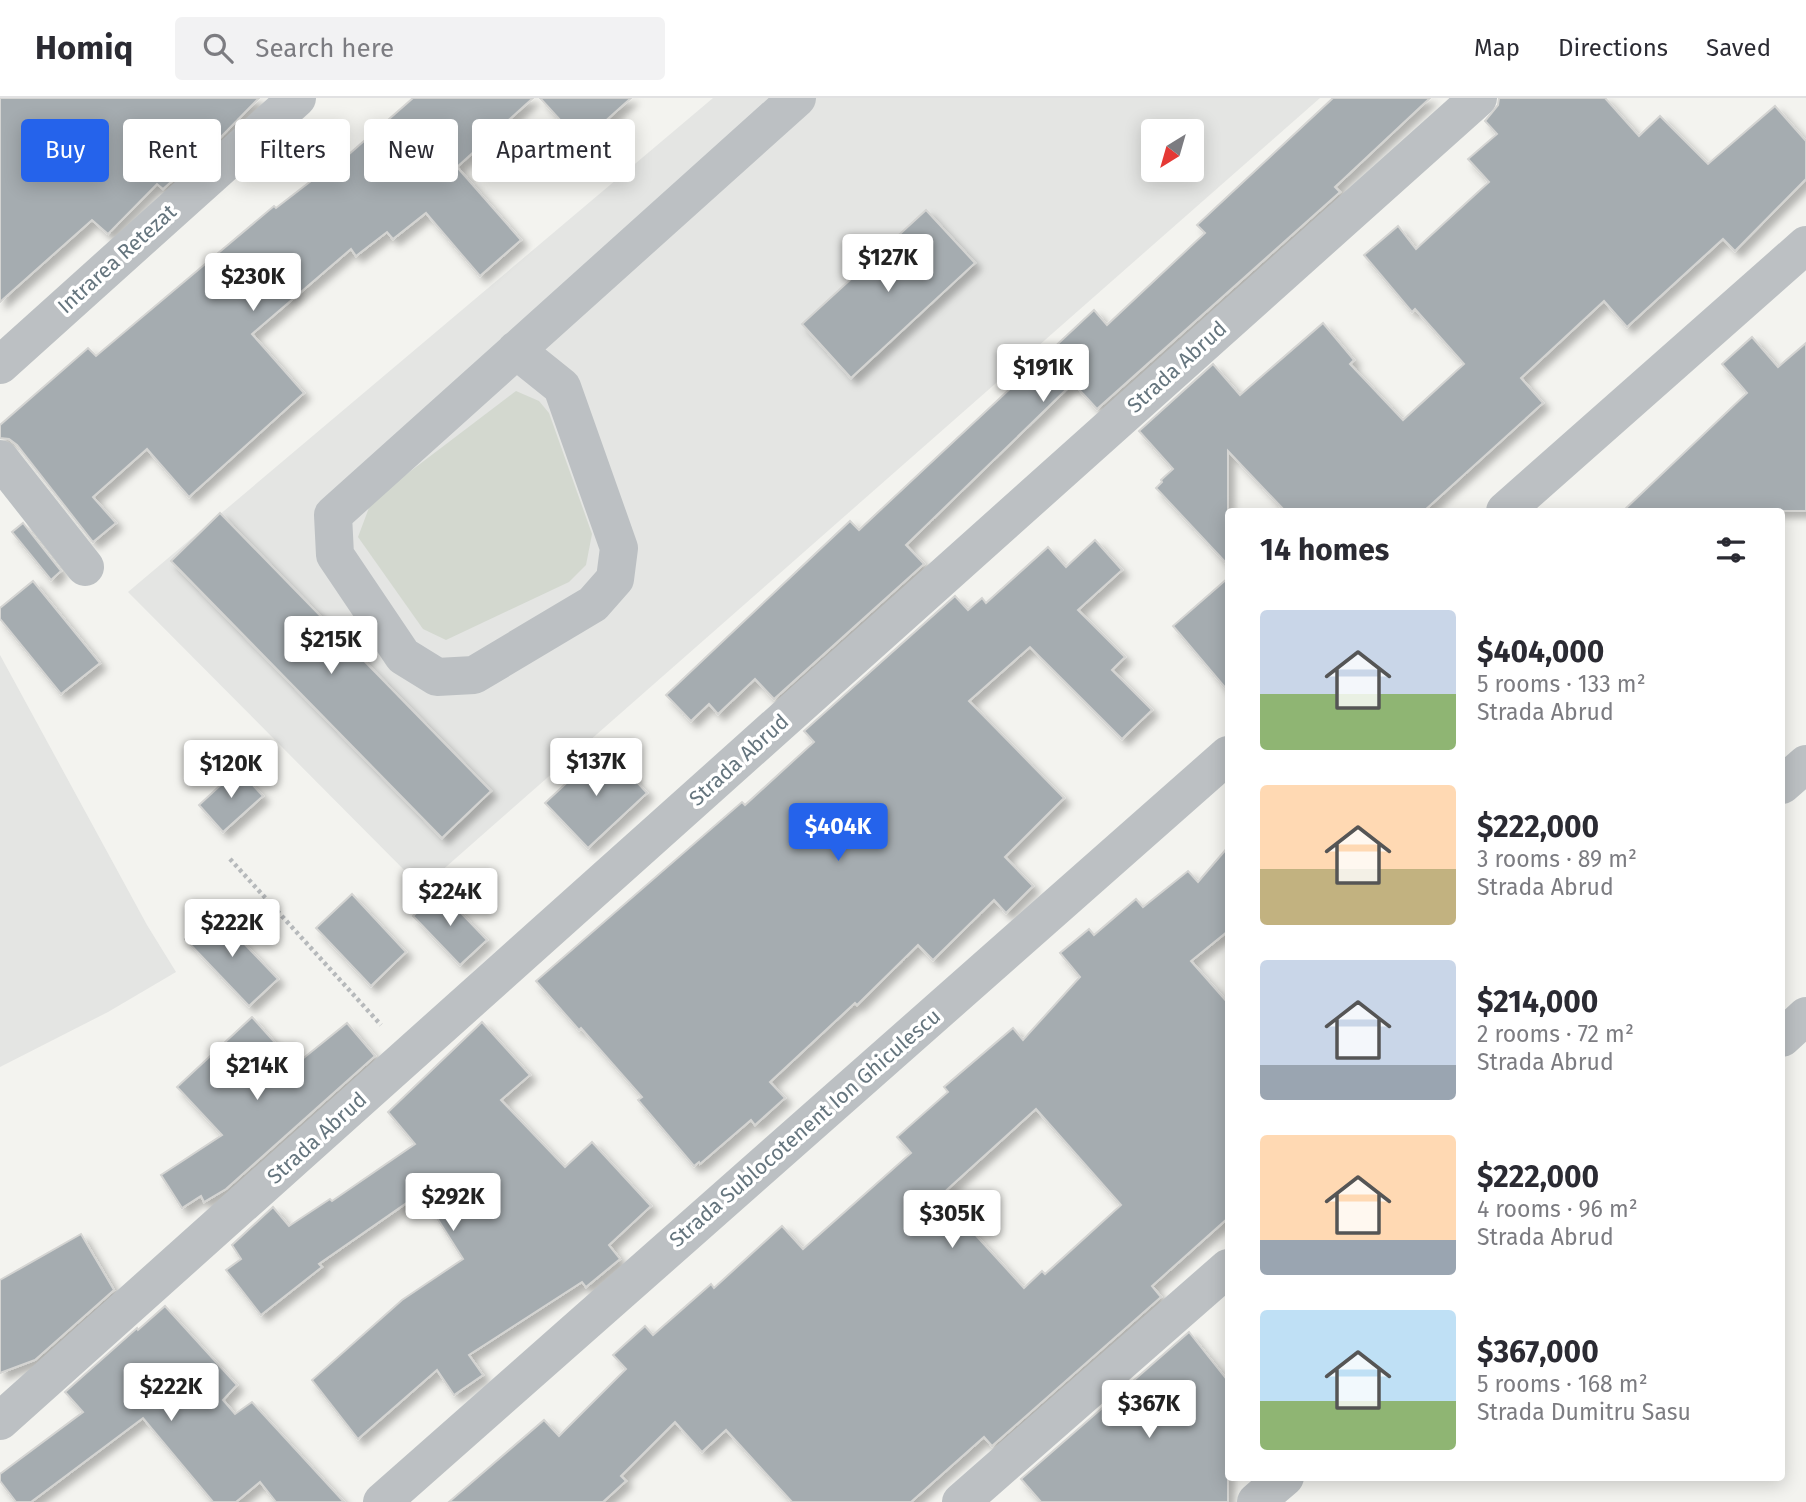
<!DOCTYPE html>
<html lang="en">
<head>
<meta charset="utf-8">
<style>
	:root { --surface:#fff; --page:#f2f2f3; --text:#2b2b33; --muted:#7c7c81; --line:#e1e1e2; --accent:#2563eb }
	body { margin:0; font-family:"Fira Sans",sans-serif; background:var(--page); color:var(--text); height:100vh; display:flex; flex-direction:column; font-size:26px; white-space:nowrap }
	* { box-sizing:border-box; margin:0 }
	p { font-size:23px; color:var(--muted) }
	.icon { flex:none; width:38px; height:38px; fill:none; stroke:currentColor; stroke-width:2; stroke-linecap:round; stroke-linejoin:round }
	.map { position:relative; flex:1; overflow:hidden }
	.drawer { position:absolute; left:1225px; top:410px; width:560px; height:973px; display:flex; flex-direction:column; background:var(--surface); border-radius:7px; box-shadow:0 4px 18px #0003 }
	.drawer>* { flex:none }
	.banner { position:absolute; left:21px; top:21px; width:665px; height:63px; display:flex; gap:14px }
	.needle { width:46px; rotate:217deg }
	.buttons { position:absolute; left:1141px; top:21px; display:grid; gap:14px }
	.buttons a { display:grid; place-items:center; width:63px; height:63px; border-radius:7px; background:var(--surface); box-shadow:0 4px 18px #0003; font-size:35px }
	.price { position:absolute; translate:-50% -60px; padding:0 16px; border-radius:7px; background:#fff; color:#222; font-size:23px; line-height:46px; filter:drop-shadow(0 2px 4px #0008) }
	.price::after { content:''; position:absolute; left:50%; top:42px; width:21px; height:16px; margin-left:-10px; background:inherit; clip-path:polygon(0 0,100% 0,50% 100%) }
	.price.selected { background:var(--accent); color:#fff }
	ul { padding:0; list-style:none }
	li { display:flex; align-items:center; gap:21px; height:175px; padding:0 35px }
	li span { display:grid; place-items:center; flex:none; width:196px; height:140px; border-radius:7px; color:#555 }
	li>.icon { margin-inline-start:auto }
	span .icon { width:84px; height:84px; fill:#fffc; stroke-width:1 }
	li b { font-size:30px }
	h2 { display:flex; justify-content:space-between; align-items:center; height:84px; padding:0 35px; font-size:30px }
	.tag { padding:0 24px; border-radius:7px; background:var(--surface); box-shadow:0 4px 18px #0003; font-size:24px; line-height:63px }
	.tag.selected { background:var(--accent); color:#fff }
	header { display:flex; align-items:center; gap:42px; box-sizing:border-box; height:98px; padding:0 35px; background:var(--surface); border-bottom:2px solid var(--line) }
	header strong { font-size:33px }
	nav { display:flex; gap:38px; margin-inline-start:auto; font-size:24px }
	.search { width:490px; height:63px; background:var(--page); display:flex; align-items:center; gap:18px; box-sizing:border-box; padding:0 24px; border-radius:7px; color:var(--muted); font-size:26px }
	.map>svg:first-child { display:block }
	.built { fill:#e4e5e3; fill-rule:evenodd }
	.green { fill:#d3d8cf }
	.building { fill:#a5acb0; stroke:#d4d4d2; stroke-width:2; fill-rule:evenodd; filter:url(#shadow) }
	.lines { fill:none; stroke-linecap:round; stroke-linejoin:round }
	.path { stroke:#b6b9bb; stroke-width:4.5; stroke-dasharray:3.5 3.5; stroke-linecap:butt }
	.minor { stroke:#bcc0c3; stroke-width:38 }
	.labels { text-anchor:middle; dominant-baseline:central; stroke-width:7; stroke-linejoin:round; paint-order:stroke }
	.street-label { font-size:21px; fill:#65757e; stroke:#fff }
</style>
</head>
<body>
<header>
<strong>Homiq</strong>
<div class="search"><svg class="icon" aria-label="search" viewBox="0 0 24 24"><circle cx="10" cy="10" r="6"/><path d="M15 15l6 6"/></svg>Search here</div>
<nav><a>Map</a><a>Directions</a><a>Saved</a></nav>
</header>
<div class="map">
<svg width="1806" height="1404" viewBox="0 0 1806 1404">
	<defs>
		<filter id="shadow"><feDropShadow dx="6" dy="6" stdDeviation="3.5" flood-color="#0004"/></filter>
	</defs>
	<rect width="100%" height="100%" fill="#f3f3ef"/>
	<g class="built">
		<path d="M713,0H1320L422,790L128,494ZM1153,33H1192V72H1153Z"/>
		<path d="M0,557L147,827L176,874L108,914L0,969Z"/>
	</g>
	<path class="green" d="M516,293L539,303L549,315L592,436L586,467L569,484L446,542L423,531L358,439L370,407L383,394Z"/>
	<g class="building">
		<path d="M0,0H259L215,45L163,91L157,86L108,136L92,122L0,204Z"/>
		<path d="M413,0H533L457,69L521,142L480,178L426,115L393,141L387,134L356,158L351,151L252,236L304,295L189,399L147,351L93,399L116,425L93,444L17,347L9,341L0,340V327L88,250L96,258L274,108L276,110L346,56L348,57Z"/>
		<path d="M540,0H631L581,45Z"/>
		<path d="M1333,0H1430L1335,89L1340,94L1097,311L1073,285L906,447L924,466L774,601L755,581L718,616L709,606L691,623L666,597L850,423L859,432L1094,212L1107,227L1205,135L1197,127Z"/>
		<path d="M1499,0H1605L1639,38L1660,18L1708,66L1775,8L1806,43V81L1735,153L1723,141L1627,229L1604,203L1521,280L1543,305L1424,413H1285L1228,353V467L1156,390L1162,384L1161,382L1173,371L1139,333L1213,266L1240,297L1323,225L1354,262L1350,266L1403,322L1464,266L1415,211L1412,214L1364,157L1398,128L1416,151L1489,84L1468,61L1497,36L1485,23L1498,7Z"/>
		<path d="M926,112L975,165L851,280L802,226Z"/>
		<path d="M1752,239L1778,269L1806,245V413H1623L1747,295L1722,266Z"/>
		<path d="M220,415L491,693L442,740L171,463Z"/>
		<path d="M23,425L61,473L51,482L12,434Z"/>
		<path d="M1095,442L1122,472L1078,512L1125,559L1112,572L1152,612L1122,641L1030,549L969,603L1064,700L1005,759L1033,788L1006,815L994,802L933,862L918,847L857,907L855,905L770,984L785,1000L755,1027L751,1022L700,1066L699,1064L694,1068L638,1002L642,999L581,930L579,932L536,883L742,704L745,707L814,644L804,633L955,498L968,512L982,500L986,505L1048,449L1066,469Z"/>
		<path d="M1228,480V593L1173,528Z"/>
		<path d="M33,483L100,565L61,596L0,521V510Z"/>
		<path d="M605,649L647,695L588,750L545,705Z"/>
		<path d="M238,671L263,698L223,734L199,707Z"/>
		<path d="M1228,749V833L1191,863L1228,905V1120L1152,1188L1161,1199L992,1348L984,1339L911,1404H792L726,1332L702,1354L675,1324L621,1378L626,1383L603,1404H449L544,1322L559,1338L626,1271L613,1257L645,1228L653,1237L711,1186L714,1190L782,1128L803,1151L911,1055L897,1039L948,994L944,989L1013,930L1023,942L1080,879L1060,855L1089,831L1094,837L1136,801L1143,809L1188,773L1198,784ZM1036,1011L1121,1107L1045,1176L1042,1173L1024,1190L940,1098Z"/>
		<path d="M440,793L487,842L460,867L413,818Z"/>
		<path d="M352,796L406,854L371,888L316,830Z"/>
		<path d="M214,814L278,881L249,908L185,841Z"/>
		<path d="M252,919L295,967L347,925L375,958L226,1091L204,1104L201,1098L182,1110L161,1077L222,1037L177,989Z"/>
		<path d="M482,924L530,977L501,1002L565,1069L592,1044L651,1108L609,1147L620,1161L586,1189L582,1184L469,1257L483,1277L454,1297L437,1272L358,1341L312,1282L402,1202L463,1161L421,1095L319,1166L322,1169L261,1217L226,1172L241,1161L232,1147L273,1109L289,1128L330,1101L332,1103L415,1046L388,1014Z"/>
		<path d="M81,1136L114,1192L35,1262L0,1275V1182Z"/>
		<path d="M165,1208L237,1287L223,1302L235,1316L252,1304L344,1404H276L260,1384L236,1404H213L143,1320L31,1404H16L0,1383V1376L83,1314L65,1294L137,1230L138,1232Z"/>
		<path d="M1189,1234L1228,1283V1404H1041L1021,1381Z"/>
	</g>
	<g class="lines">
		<path class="path" d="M230,761L381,927"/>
		<g class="minor">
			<path d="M516,252L562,289L619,450L615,481L593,506L474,577L437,579L403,558L335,457L333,417L797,0"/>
			<path d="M0,267L297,0"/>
			<path d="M0,361L85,469"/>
			<path d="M1505,413L1806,147"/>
			<path d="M1782,687L1806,666"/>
			<path d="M1782,940L1806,918"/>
			<path d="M0,1323L1478,0"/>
			<path d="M382,1404L1228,657"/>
			<path d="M961,1404L1228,1170"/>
			<path d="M1256,1404L1285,1379"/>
		</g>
	</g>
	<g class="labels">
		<g class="street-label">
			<text transform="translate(117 161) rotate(-42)">Intrarea Retezat</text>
			<text transform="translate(1177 269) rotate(-42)">Strada Abrud</text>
			<text transform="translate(739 662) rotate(-42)">Strada Abrud</text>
			<text transform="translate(805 1030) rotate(-41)">Strada Sublocotenent Ion Ghiculescu</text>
			<text transform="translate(317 1040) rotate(-42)">Strada Abrud</text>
		</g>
	</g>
</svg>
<div class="buttons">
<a><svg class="needle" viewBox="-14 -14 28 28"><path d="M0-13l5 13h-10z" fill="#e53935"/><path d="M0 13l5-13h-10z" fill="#7c7c81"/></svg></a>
</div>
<b class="price" style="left:888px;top:196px">$127K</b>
<b class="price" style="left:253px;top:215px">$230K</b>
<b class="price" style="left:1043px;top:306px">$191K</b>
<b class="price" style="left:331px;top:578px">$215K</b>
<b class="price" style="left:596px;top:700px">$137K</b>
<b class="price" style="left:231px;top:702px">$120K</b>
<b class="price selected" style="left:838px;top:765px">$404K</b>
<b class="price" style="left:450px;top:830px">$224K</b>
<b class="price" style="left:232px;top:861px">$222K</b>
<b class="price" style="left:257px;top:1004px">$214K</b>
<b class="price" style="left:453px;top:1135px">$292K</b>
<b class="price" style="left:952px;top:1152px">$305K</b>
<b class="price" style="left:171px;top:1325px">$222K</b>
<b class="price" style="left:1149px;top:1342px">$367K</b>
<div class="banner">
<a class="tag selected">Buy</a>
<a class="tag">Rent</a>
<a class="tag">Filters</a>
<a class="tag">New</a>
<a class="tag">Apartment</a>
</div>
<section class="drawer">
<h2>14 homes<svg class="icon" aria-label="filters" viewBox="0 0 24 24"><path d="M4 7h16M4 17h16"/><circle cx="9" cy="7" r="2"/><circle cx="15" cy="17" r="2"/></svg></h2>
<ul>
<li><span style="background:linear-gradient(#c9d6e8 60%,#8fb573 0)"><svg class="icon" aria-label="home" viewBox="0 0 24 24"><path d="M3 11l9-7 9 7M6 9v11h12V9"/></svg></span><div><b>$404,000</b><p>5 rooms · 133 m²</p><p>Strada Abrud</p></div></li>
<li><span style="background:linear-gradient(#ffd9b3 60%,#c2b280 0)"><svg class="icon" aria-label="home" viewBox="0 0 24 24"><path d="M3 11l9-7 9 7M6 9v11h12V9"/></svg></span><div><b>$222,000</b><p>3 rooms · 89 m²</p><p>Strada Abrud</p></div></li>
<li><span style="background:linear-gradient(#c9d6e8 75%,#9aa5b1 0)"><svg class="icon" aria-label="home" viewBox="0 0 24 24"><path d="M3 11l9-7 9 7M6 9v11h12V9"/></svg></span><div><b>$214,000</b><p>2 rooms · 72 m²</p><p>Strada Abrud</p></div></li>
<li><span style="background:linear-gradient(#ffd9b3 75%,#9aa5b1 0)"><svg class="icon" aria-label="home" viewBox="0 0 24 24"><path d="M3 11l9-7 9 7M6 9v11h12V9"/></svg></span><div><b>$222,000</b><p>4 rooms · 96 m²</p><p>Strada Abrud</p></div></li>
<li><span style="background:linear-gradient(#bfe0f5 65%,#8fb573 0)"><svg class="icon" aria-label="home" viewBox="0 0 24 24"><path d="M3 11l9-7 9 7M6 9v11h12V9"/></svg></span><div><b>$367,000</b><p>5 rooms · 168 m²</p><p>Strada Dumitru Sasu</p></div></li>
</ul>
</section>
</div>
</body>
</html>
